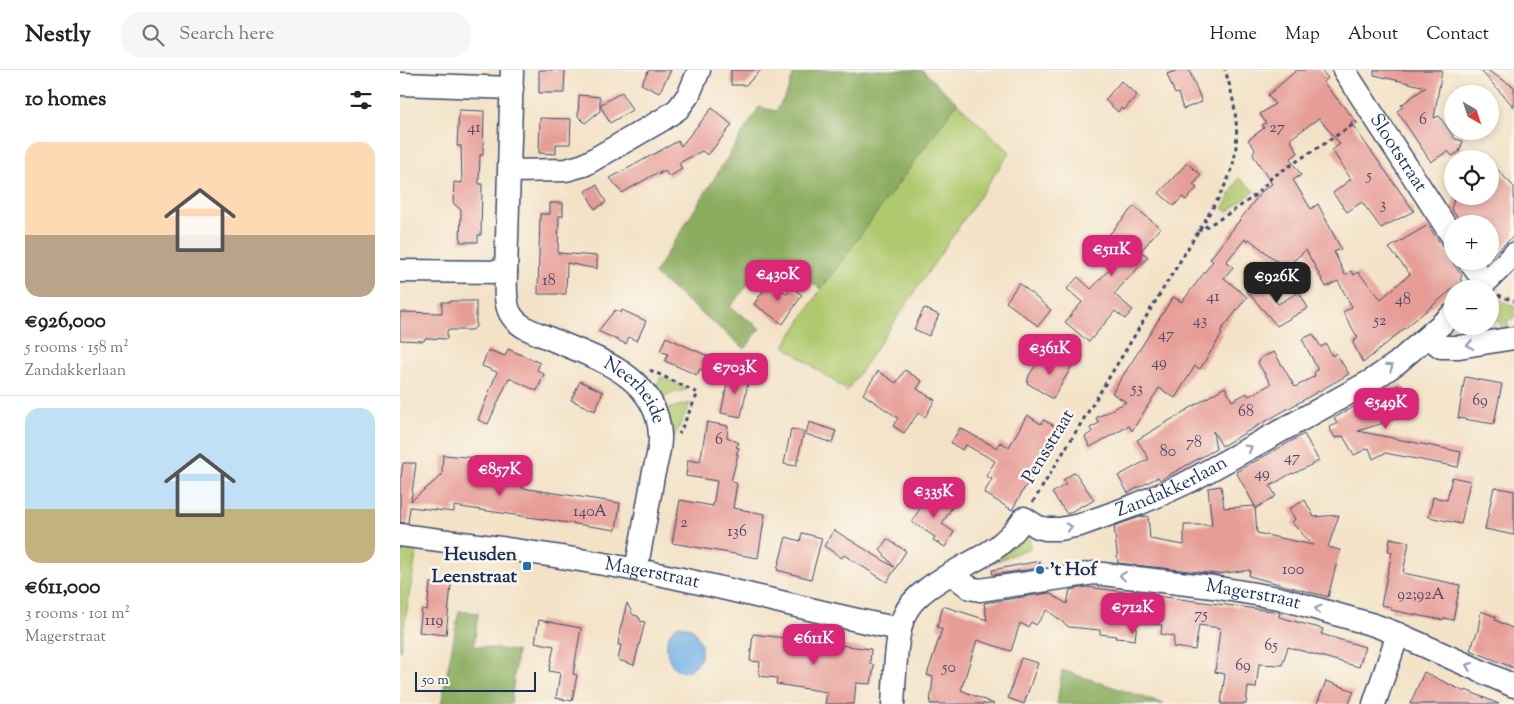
<!DOCTYPE html>
<html lang="en">
<head>
<meta charset="utf-8">
<style>
	:root { --surface:#fff; --page:#f6f6f6; --text:#222; --muted:#767676; --line:#e0e0e0; --accent:#db2777 }
	body { margin:0; font-family:"Sorts Mill Goudy",serif; background:var(--page); color:var(--text); height:100vh; display:flex; flex-direction:column; font-size:19px; white-space:nowrap }
	* { box-sizing:border-box; margin:0 }
	p { font-size:16px; color:var(--muted) }
	.icon { flex:none; width:28px; height:28px; fill:none; stroke:currentColor; stroke-width:2; stroke-linecap:round; stroke-linejoin:round }
	.map { position:relative; flex:1; overflow:hidden }
	.sheet { display:flex; flex-direction:column; background:var(--surface); width:400px }
	.sheet>* { flex:none }
	.needle { width:32px; rotate:141deg }
	.controls { position:absolute; left:1044px; top:15px; display:grid; gap:10px }
	.controls a { display:grid; place-items:center; width:55px; height:55px; border-radius:50%; background:var(--surface); box-shadow:0 2px 8px #0003; font-size:25px }
	.scale { position:absolute; left:15px; bottom:12px; width:121px; box-sizing:border-box; padding-left:5px; border:2px solid #1b2f5e; border-top:0; font-size:14px; line-height:18px; white-space:nowrap; color:#1b2f5e; -webkit-text-stroke:4px #fbf7ec; paint-order:stroke }
	.price { position:absolute; translate:-50% -42px; padding:0 11px; border-radius:10px; background:var(--accent); color:#fff; font-size:16px; line-height:32px; filter:drop-shadow(0 1px 2px #0008) }
	.price::after { content:''; position:absolute; left:50%; top:30px; width:15px; height:11px; margin-left:-8px; background:inherit; clip-path:polygon(0 0,100% 0,50% 100%) }
	.price.selected { background:#222; color:#fff }
	ul { padding:0; list-style:none }
	li { display:grid; align-content:center; gap:10px; height:265px; padding:0 25px }
	li+li { border-top:1px solid var(--line) }
	li span { display:grid; place-items:center; height:155px; border-radius:15px; color:#555 }
	li>.icon { margin-inline-start:auto }
	span .icon { width:90px; height:90px; fill:#fffc; stroke-width:1 }
	li b { font-size:21px }
	h2 { display:flex; justify-content:space-between; align-items:center; height:60px; padding:0 25px; font-size:21px }
	header { display:flex; align-items:center; gap:30px; box-sizing:border-box; height:70px; padding:0 25px; background:var(--surface); border-bottom:1px solid var(--line) }
	header strong { font-size:24px }
	nav { display:flex; gap:28px; margin-inline-start:auto; font-size:18px }
	.search { width:350px; height:45px; background:var(--page); display:flex; align-items:center; gap:12px; box-sizing:border-box; padding:0 18px; border-radius:20px; color:var(--muted); font-size:19px }
	main { display:flex; flex:1; min-height:0 }
	.map>svg:first-child { display:block }
	.green { fill:#b0c96e; stroke:#667c66 }
	.forest { fill:#8cad61; stroke:#546e60 }
	.water { fill:#73b1e6; stroke:#4770a2 }
	.building { fill:#e69d96 }
	.lines { fill:none; stroke-linecap:round; stroke-linejoin:round }
	.minor-casing { stroke:#3b4a6e; stroke-width:25 }
	.path { stroke:#3b4a6e; stroke-width:3; stroke-dasharray:4 4; stroke-linecap:butt }
	.minor { stroke:#fff; stroke-width:22 }
	.oneway { stroke:#8d97ae }
	.poi-dot { fill:#1f6fb2; stroke:#fbf7ec; stroke-width:2 }
	.labels { text-anchor:middle; dominant-baseline:central; stroke-width:5; stroke-linejoin:round; paint-order:stroke }
	.number-label { font-size:16px; fill:#4e4a6c }
	.street-label { font-size:19px; fill:#1b2f5e; stroke:#fbf7ec }
	.poi-label { font-size:19px; font-weight:bold; fill:#1b2f5e; stroke:#fbf7ec; text-anchor:end }
</style>
</head>
<body>
<header>
<strong>Nestly</strong>
<div class="search"><svg class="icon" aria-label="search" viewBox="0 0 24 24"><circle cx="10" cy="10" r="6"/><path d="M15 15l6 6"/></svg>Search here</div>
<nav><a>Home</a><a>Map</a><a>About</a><a>Contact</a></nav>
</header>
<main>
<section class="sheet">
<h2>10 homes<svg class="icon" aria-label="filters" viewBox="0 0 24 24"><path d="M4 7h16M4 17h16"/><circle cx="9" cy="7" r="2"/><circle cx="15" cy="17" r="2"/></svg></h2>
<ul>
<li><span style="background:linear-gradient(#ffd9b3 60%,#b9a48a 0)"><svg class="icon" aria-label="home" viewBox="0 0 24 24"><path d="M3 11l9-7 9 7M6 9v11h12V9"/></svg></span><div><b>€926,000</b><p>5 rooms · 158 m²</p><p>Zandakkerlaan</p></div></li>
<li><span style="background:linear-gradient(#bfe0f5 65%,#c2b280 0)"><svg class="icon" aria-label="home" viewBox="0 0 24 24"><path d="M3 11l9-7 9 7M6 9v11h12V9"/></svg></span><div><b>€611,000</b><p>3 rooms · 101 m²</p><p>Magerstraat</p></div></li>
</ul>
</section>
<div class="map">
<svg width="1114" height="634" viewBox="0 0 1114 634">
	<rect width="100%" height="100%" fill="#fbf7ec"/>
	<filter id="ink" filterUnits="userSpaceOnUse"><feTurbulence type="fractalNoise" baseFrequency=".02" numOctaves="2"/><feDisplacementMap in="SourceGraphic" scale="10" xChannelSelector="R" yChannelSelector="G"/><feConvolveMatrix kernelMatrix="1 2 1 2 8 2 1 2 1" color-interpolation-filters="sRGB"/></filter>
	<filter id="wash" filterUnits="userSpaceOnUse"><feTurbulence type="fractalNoise" baseFrequency=".0096" numOctaves="4" result="noise"/><feDisplacementMap in="SourceGraphic" scale="20" xChannelSelector="R" yChannelSelector="G"/><feGaussianBlur stdDeviation="1.12" result="paint"/><feColorMatrix in="noise" values="0 0 0 0 0 0 0 0 0 0 0 0 0 0 0 0 0 1.4 0 .05"/><feComposite in="paint" operator="in"/></filter>
	<g filter="url(#wash)">
		<rect width="100%" height="100%" fill="#f3e2c6"/>
		<g class="green">
			<path d="M557,33L610,82L447,321L384,276L421,219Z"/>
			<path d="M839,108L854,121L830,140L827,141L824,139V136Z"/>
			<path d="M1090,226L1114,236V249L1107,250L1109,262L1102,263L1100,251L1090,252Z"/>
			<path d="M261,307L288,319L258,328L254,321Z"/>
			<path d="M289,333L290,334L274,367L267,366L264,340Z"/>
			<path d="M627,465L630,466V478L592,493L624,466Z"/>
			<path d="M0,478L17,479L0,581Z"/>
		</g>
		<g class="forest">
			<path d="M395,0H522L557,33L421,219L371,186L330,237L360,258L345,279L254,204L359,37L376,41L387,23Z"/>
			<path d="M59,541L78,543L74,576L117,581L111,634H41Z"/>
			<path d="M662,600L764,634H657Z"/>
		</g>
		<path class="water" d="M280,555L293,559L301,574V588C275,629 251,565 280,555Z"/>
		<g id="blocks">
			<g class="building">
				<path d="M139,0H165L164,23H139Z"/>
				<path d="M249,0H271L259,23L241,14Z"/>
				<path d="M331,0H361L346,15H331Z"/>
				<path d="M778,0H789L802,32L783,39L778,23L775,24L767,4Z"/>
				<path d="M897,0H921L928,8L923,12L955,50L951,53L1014,141L981,158L962,132L947,142L933,123L951,109L932,80L940,74L919,48L890,69L898,83L890,89L901,105L893,110L911,139L918,134L941,179L934,182L945,205L951,201L954,205L958,202L981,229L1010,204L989,178L1028,155L1062,206L1060,209L1062,211L963,293L953,273V271L958,268L943,242L952,237L938,211L926,217L906,180L885,198L849,169L848,171L845,169L826,192L833,197L824,208L847,227L820,262L822,264L800,299L795,296L775,328L759,318L732,361L729,356L690,377L685,367L692,362L690,358L699,353L696,348L726,332L712,323L773,227L782,232L813,191L810,189L862,121L872,114L853,85L855,79L848,70L864,58L862,55L866,53L860,44L875,34L868,25Z"/>
				<path d="M974,0H1042L1034,48L1039,46L1055,69L1063,71L1059,82L1052,86L1048,81L1031,92L997,41L1003,37L1001,35L1026,17L974,5Z"/>
				<path d="M1082,0H1087L1114,17V37L1081,1Z"/>
				<path d="M721,11L737,25L724,40L721,38L718,42L705,30Z"/>
				<path d="M222,22L232,40L210,53L200,35V41L185,53L178,46L179,25L200,27V35Z"/>
				<path d="M312,38L332,55L308,85L302,81L279,93L282,99L269,107L265,101L258,105L262,100L222,123L210,108L278,71L281,76Z"/>
				<path d="M59,40L84,41L83,85H80L79,114H82L81,165H78V172H60L61,140L53,133L54,112L62,113L61,76H57Z"/>
				<path d="M140,48L171,49L170,74H156V84L139,83Z"/>
				<path d="M1090,92L1114,117V166L1090,187V154H1063L1051,139L1055,126H1090Z"/>
				<path d="M787,93L801,105L793,115L797,118L786,130L782,127L774,136L759,123Z"/>
				<path d="M197,115L206,132L195,139L185,121Z"/>
				<path d="M150,133H163V146H159L158,183L197,186V199L167,193L166,224H138L140,144H150Z"/>
				<path d="M734,136L760,158L741,181L748,187L714,224L733,240L725,249L715,241L689,272L665,252L682,232L667,219L678,207L691,219L726,181L708,166Z"/>
				<path d="M858,210L878,234L899,222L908,238L877,256L846,220Z"/>
				<path d="M369,212L387,224L391,217L402,225L383,254L354,234Z"/>
				<path d="M619,213L651,240L638,256L606,232Z"/>
				<path d="M51,231H76V257L72,260H47V269L25,268L24,271L0,270V242L42,243V232H51Z"/>
				<path d="M524,238L539,245L529,266L514,259Z"/>
				<path d="M215,240L221,243L222,240L246,251L237,271L229,267L226,274L198,261Z"/>
				<path d="M913,264L921,277L926,274L932,286L936,283L949,304L822,376L813,361L816,379L760,410L758,407L728,423L718,406L749,389L737,370L825,317L832,331L847,323L849,326L871,314L858,293L862,287L874,282L895,317L915,306L914,303L917,300V298L902,269Z"/>
				<path d="M266,267L314,289L308,302L300,299L297,305L265,291L268,284L260,281Z"/>
				<path d="M108,279L140,293L137,300L144,304L137,321L109,308L88,354L78,350L97,302L82,296L88,280L105,286Z"/>
				<path d="M655,284L673,294L653,329L627,313L629,305L635,296L639,292L648,297Z"/>
				<path d="M505,300L522,311L517,319L535,330L525,347L518,343L504,363L493,356L498,348L463,324L478,301L496,313Z"/>
				<path d="M341,303L349,308L341,347L321,343L328,309L336,304Z"/>
				<path d="M1065,307L1102,314L1094,354L1058,348Z"/>
				<path d="M180,311L203,322L195,341L171,330Z"/>
				<path d="M1002,314L1012,344L958,361L1061,382L1058,397L985,383L973,389L969,378L954,385L943,366L935,368L929,357L937,354L934,348L985,320Z"/>
				<path d="M627,345L641,354L643,350L659,358L612,440L584,423L592,409L586,406L595,391L566,375L562,380L551,373L560,358L597,378L600,372L609,377Z"/>
				<path d="M307,352L328,356L327,367L339,373L336,377L339,378L336,384H338L331,412L337,413L333,438L365,444L358,488L272,473L280,430L313,436L317,411L286,406L288,390L300,392Z"/>
				<path d="M409,352L436,361L432,373L406,364Z"/>
				<path d="M391,359L404,362L396,396L384,394Z"/>
				<path d="M904,364L919,391L893,404L892,403L870,416L876,426L856,438L855,436L857,463L913,475L892,453L895,449L889,439L905,430L914,447L939,445L928,477L940,480L928,527L849,506L850,500L817,504L718,493L714,456L740,447L748,446L750,469L784,475V455H812L808,418L821,416L824,438L855,436L836,402Z"/>
				<path d="M43,385L78,388L75,407L123,414L122,418L220,433L216,460L54,436V442L10,437L8,453L0,452V407H1L3,393H16L11,431L42,405Z"/>
				<path d="M675,402L694,430L684,436L683,435L667,444L652,423L666,414L663,410Z"/>
				<path d="M1052,407L1070,411L1061,454L1029,447L1033,427L1047,430Z"/>
				<path d="M1094,417L1114,421V465L1085,459Z"/>
				<path d="M529,423L552,437L542,454L554,462L545,477L533,470L535,467L512,452Z"/>
				<path d="M434,460L494,497L480,480L487,469L506,481L487,512L444,485L442,488L424,476Z"/>
				<path d="M402,463L422,468L411,509L377,500L386,467L400,471Z"/>
				<path d="M990,468L1009,472L1003,503L1060,515L1053,550L1044,548L1043,550L1026,547L991,540V537L981,535L992,482L988,481Z"/>
				<path d="M640,491L639,498L593,505L592,500Z"/>
				<path d="M30,513L51,515L46,565L19,562L22,539L27,540Z"/>
				<path d="M687,517L880,542L879,547L923,559L921,564L965,577L959,597L888,577L882,595L859,594L856,618L848,617L846,634H821L825,604L815,602L820,558L799,555L795,580L773,577L774,566L761,564L762,555L737,553L735,570L727,569L715,568L716,566L700,564V560L669,557L647,540L636,555L631,552L628,557L620,553L611,581L577,570L561,620L594,634H530L533,607L527,605L542,559L537,557L543,536L587,550L584,533L649,523L667,534L670,520Z"/>
				<path d="M227,533L233,545L238,546V548H240V551L245,552L234,595L218,590L221,575H218L220,560Z"/>
				<path d="M1081,541L1096,547L1095,550L1114,559V598L1070,580L1078,560Z"/>
				<path d="M139,550L181,558L173,604L177,605L172,631L156,628L160,603L149,601L154,576L135,572Z"/>
				<path d="M353,564L471,579L470,594L474,595L471,614L456,613L454,634H425L427,622L376,614L377,608L359,606L360,592L350,591Z"/>
				<path d="M621,588L638,593L624,634L608,628Z"/>
				<path d="M1024,602L1065,622L1066,620L1099,634H1010Z"/>
				<path d="M926,611L954,621L949,634H917Z"/>
			</g>
		</g>
	</g>
	<g filter="url(#ink)">
		<use href="#blocks" fill-opacity="0" stroke="#3b4a6e" stroke-width="1"/>
		<g class="lines">
			<defs>
				<g id="minor">
					<path id="s1" d="M112,0L106,202C106,215 104,231 110,243C117,256 131,261 144,266C191,287 257,303 260,365C261,378 256,393 253,406C248,437 242,468 236,500"/>
					<path id="s2" d="M944,0L1052,166"/>
					<path d="M0,14L112,18"/>
					<path d="M110,101L166,100L184,95L262,50L278,39L289,24L299,0"/>
					<path d="M1069,191L1085,212"/>
					<path d="M0,201L106,202"/>
					<path d="M1079,219L1114,184"/>
					<path d="M1028,267L1041,277H1059L1114,268"/>
					<path id="s3" d="M0,465C79,475 158,485 237,500C325,516 412,542 500,559"/>
					<path id="s4" d="M552,504L570,518L580,520L694,503L813,517L879,528L974,555L998,564L1114,616"/>
					<path id="s5" d="M493,634C495,610 495,568 504,546C516,515 571,496 598,476C608,468 617,459 624,448L638,457L646,459H660L680,455L738,434L764,423L790,411L971,311L997,293L1052,245"/>
					<path d="M974,634L998,564"/>
				</g>
			</defs>
			<use href="#minor" class="minor-casing"/>
			<g class="path">
				<path d="M798,161C822,148 855,130 871,108L957,52"/>
				<path d="M1098,225L1114,231"/>
				<path d="M250,300L298,323L279,364"/>
				<path d="M633,432L818,129C822,121 827,112 830,104C842,70 836,34 825,0"/>
			</g>
			<use href="#minor" class="minor"/>
		</g>
		<defs><path id="oneway-chevron" d="M-2-3.5L2.5 0L-2 3.5" fill="none" stroke-width="1.6" stroke-linecap="round" stroke-linejoin="round" transform="scale(1.25)"/></defs>
		<g class="oneway">
			<use href="#oneway-chevron" transform="translate(1070 275) rotate(171)"/>
			<use href="#oneway-chevron" transform="translate(990 297) rotate(-35)"/>
			<use href="#oneway-chevron" transform="translate(849 378) rotate(-30)"/>
			<use href="#oneway-chevron" transform="translate(669 457) rotate(-13)"/>
			<use href="#oneway-chevron" transform="translate(723 506) rotate(-174)"/>
			<use href="#oneway-chevron" transform="translate(918 539) rotate(-164)"/>
			<use href="#oneway-chevron" transform="translate(1069 596) rotate(-156)"/>
		</g>
	</g>
	<g class="poi-dot">
		<rect x="122" y="491" width="10" height="10" rx="2.5"/>
		<circle cx="640" cy="500" r="5"/>
	</g>
	<g class="labels">
		<g class="number-label">
			<text x="1023" y="50">6</text>
			<text x="74" y="58">41</text>
			<text x="877" y="58">27</text>
			<text x="969" y="106">5</text>
			<text x="983" y="135">3</text>
			<text x="149" y="211">18</text>
			<text x="813" y="227">41</text>
			<text x="1003" y="230">48</text>
			<text x="800" y="251">43</text>
			<text x="980" y="251">52</text>
			<text x="766" y="265">47</text>
			<text x="759" y="293">49</text>
			<text x="737" y="319">53</text>
			<text x="1080" y="331">69</text>
			<text x="846" y="342">68</text>
			<text x="319" y="370">6</text>
			<text x="794" y="373">78</text>
			<text x="768" y="382">80</text>
			<text x="892" y="388">47</text>
			<text x="862" y="404">49</text>
			<text x="190" y="442">140A</text>
			<text x="284" y="453">2</text>
			<text x="337" y="462">136</text>
			<text x="893" y="500">100</text>
			<text x="1021" y="525">92;92A</text>
			<text x="801" y="545">75</text>
			<text x="34" y="551">119</text>
			<text x="871" y="576">65</text>
			<text x="843" y="596">69</text>
			<text x="549" y="598">50</text>
		</g>
		<g class="street-label">
			<text stroke="none"><textPath href="#s2" startOffset="99">Slootstraat</textPath></text>
			<text stroke="none"><textPath href="#s1" startOffset="394">Neerheide</textPath></text>
			<text transform="translate(649 377) rotate(-59)">Pensstraat</text>
			<text stroke="none"><textPath href="#s5" startOffset="405">Zandakkerlaan</textPath></text>
			<text stroke="none"><textPath href="#s3" startOffset="255">Magerstraat</textPath></text>
			<text stroke="none"><textPath href="#s4" startOffset="309">Magerstraat</textPath></text>
		</g>
		<g class="poi-label">
			<text x="117" y="485">Heusden<tspan x="117" dy="22">Leenstraat</tspan></text>
			<text x="650" y="500" text-anchor="start">'t Hof</text>
		</g>
	</g>
</svg>
<div class="controls">
<a><svg class="needle" viewBox="-14 -14 28 28"><path d="M0-13l5 13h-10z" fill="#e53935"/><path d="M0 13l5-13h-10z" fill="#767676"/></svg></a>
<a><svg class="icon" aria-label="locate" viewBox="0 0 24 24"><circle cx="12" cy="12" r="6"/><path d="M12 2v4M12 18v4M2 12h4M18 12h4"/></svg></a>
<a>+</a>
<a>−</a>
</div>
<div class="scale">50 m</div>
<b class="price" style="left:712px;top:207px">€511K</b>
<b class="price" style="left:378px;top:232px">€430K</b>
<b class="price selected" style="left:877px;top:234px">€926K</b>
<b class="price" style="left:650px;top:306px">€361K</b>
<b class="price" style="left:335px;top:325px">€703K</b>
<b class="price" style="left:986px;top:360px">€549K</b>
<b class="price" style="left:100px;top:427px">€857K</b>
<b class="price" style="left:534px;top:449px">€335K</b>
<b class="price" style="left:733px;top:565px">€712K</b>
<b class="price" style="left:414px;top:596px">€611K</b>
</div>
</main>
</body>
</html>
